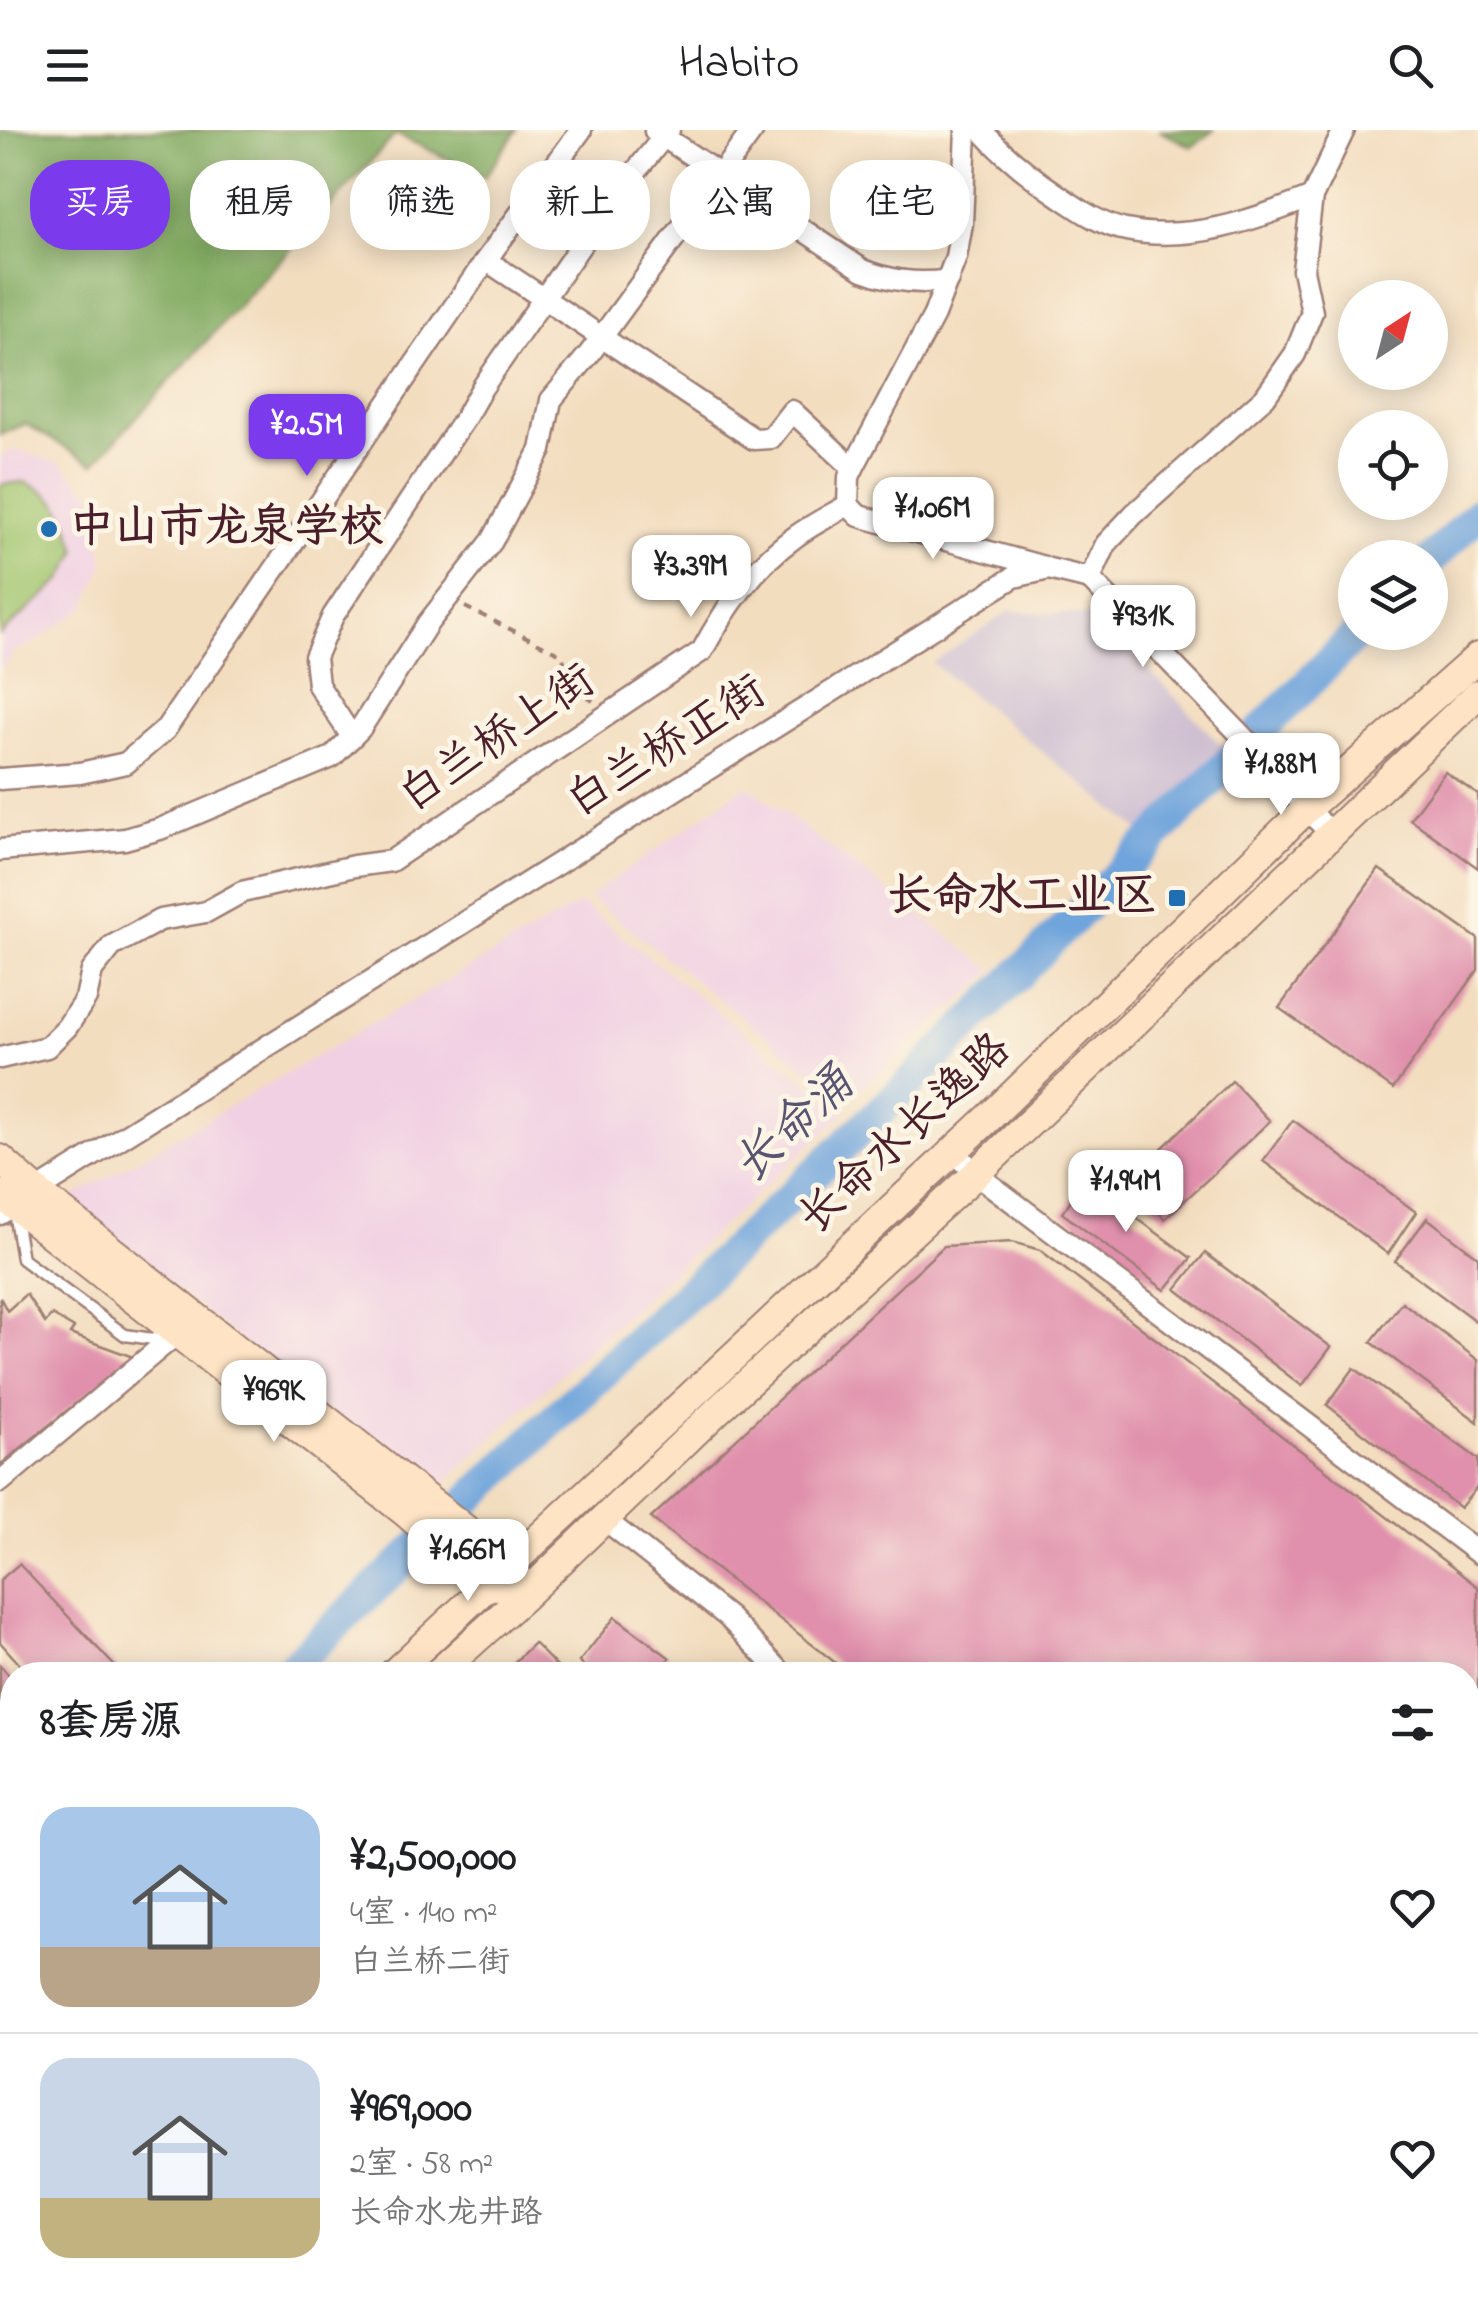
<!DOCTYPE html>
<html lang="zh">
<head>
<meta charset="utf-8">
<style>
	:root { --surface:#fff; --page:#f6f6f6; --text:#202124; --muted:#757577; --line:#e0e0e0; --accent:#7c3aed }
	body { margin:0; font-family:"Indie Flower","LXGW WenKai TC",sans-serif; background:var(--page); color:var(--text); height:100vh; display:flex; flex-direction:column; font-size:38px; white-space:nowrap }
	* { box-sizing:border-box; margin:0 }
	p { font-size:32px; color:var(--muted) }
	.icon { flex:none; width:55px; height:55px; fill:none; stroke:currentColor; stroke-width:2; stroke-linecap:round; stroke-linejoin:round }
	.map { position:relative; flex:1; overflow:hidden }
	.side { position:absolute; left:0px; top:1532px; width:1480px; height:642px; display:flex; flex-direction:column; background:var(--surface); border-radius:40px 40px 0 0; box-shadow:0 5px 25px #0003 }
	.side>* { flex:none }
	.guide { position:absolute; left:30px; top:30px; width:1420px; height:90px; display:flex; gap:20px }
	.needle { width:65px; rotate:36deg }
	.controls { position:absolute; left:1338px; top:150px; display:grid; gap:20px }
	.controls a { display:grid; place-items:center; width:110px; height:110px; border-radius:50%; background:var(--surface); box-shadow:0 5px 25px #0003; font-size:50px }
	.price { position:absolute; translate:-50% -85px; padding:0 22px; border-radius:20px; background:#fff; color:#222; font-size:32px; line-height:65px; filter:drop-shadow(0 2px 5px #0008) }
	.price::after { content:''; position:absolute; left:50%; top:60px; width:30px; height:22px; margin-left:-15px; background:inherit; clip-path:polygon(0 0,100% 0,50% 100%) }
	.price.on { background:var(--accent); color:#fff }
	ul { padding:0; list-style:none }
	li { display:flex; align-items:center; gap:30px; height:250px; padding:0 40px }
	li+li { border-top:2px solid var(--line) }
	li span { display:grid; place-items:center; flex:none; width:280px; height:200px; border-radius:30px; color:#555 }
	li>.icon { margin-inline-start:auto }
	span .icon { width:120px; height:120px; fill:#fffc; stroke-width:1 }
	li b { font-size:42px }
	h2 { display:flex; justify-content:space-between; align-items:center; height:120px; padding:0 40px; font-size:42px }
	.tag { padding:0 35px; border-radius:40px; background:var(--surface); box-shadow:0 5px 25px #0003; font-size:35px; line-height:90px }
	.tag.on { background:var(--accent); color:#fff }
	header { display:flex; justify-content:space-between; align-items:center; height:130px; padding:0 40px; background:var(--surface); font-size:45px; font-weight:600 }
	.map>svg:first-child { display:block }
	.built { fill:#f1d0e3 }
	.industrial { fill:#cebed1 }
	.green { fill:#a3c66f; stroke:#76724d; stroke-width:2.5 }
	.forest { fill:#82ab62; stroke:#666546; stroke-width:2.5 }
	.water { fill:#6fa4dc; stroke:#5c6284; stroke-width:2.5 }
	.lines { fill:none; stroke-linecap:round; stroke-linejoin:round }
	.river { stroke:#6fa4dc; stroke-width:32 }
	.building { fill:#e090ac }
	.lane-casing { stroke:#9e7e75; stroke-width:15 }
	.street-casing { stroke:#9e7e75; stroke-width:25 }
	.secondary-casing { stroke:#9e7e75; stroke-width:32 }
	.path { stroke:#9e7e75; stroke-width:4; stroke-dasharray:8 8; stroke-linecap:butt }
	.lane { stroke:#fff; stroke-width:10 }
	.street { stroke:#fff; stroke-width:20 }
	.secondary { stroke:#fee4c5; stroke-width:28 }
	.poi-dot { fill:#1f6fb2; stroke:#fcf5e5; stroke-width:4 }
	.labels { text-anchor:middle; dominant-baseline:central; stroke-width:10; stroke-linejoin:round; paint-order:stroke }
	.poi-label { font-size:45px; font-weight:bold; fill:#4a1f2b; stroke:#fcf5e5; text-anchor:start }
	.street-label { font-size:45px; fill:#4a1f2b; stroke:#fcf5e5 }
	.water-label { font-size:48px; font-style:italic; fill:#595472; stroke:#fcf5e5 }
</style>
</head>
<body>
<header><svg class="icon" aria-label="menu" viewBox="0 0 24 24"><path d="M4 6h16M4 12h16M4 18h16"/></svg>Habito<svg class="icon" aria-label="search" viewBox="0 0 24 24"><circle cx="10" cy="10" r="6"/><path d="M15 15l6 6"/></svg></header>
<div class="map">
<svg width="1478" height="2173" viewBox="0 0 1478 2173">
	<rect width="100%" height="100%" fill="#fcf5e5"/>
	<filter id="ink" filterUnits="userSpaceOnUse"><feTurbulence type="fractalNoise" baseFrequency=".01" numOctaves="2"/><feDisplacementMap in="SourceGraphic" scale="20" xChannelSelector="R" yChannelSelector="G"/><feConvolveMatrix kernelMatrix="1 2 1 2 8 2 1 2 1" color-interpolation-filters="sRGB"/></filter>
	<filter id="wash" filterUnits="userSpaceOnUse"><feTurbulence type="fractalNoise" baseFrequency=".0048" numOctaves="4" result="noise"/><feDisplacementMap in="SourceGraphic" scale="40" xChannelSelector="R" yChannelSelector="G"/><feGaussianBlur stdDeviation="2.25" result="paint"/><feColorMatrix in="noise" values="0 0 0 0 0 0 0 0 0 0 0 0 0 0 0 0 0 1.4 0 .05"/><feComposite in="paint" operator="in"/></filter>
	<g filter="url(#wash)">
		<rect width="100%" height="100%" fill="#f3ddbf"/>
		<g class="built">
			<path d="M14,319L62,334L92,365L104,434L85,477L34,513L16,520L0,541V328Z"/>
			<path d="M747,655L994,841L847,970L589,767Z"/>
			<path d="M581,773L845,983L430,1365L68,1070Z"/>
		</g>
		<path class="industrial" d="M1010,481L1097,486L1226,620L1144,704L932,533Z"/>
		<path class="green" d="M24,352C63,367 65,384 77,421L62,450L0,505V357L3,354Z"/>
		<g class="forest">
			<path d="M0,0H517L485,47L396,4L94,334L25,294L0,305Z"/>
			<path d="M1158,0H1214L1192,17Z"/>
		</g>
		<path class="water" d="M810,2162L931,2163L947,2173H799Z"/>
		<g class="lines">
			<g class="river">
				<path d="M1430,431L1478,383"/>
				<path d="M283,1545L901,962L1359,502"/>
				<path d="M0,1808L12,1798"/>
			</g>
		</g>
		<g id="blocks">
			<g class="building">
				<path d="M1445,642L1478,665V738L1410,689Z"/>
				<path d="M1379,739L1478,809V840L1393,959L1279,878Z"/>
				<path d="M1232,951L1270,991L1165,1089L1129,1050Z"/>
				<path d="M1293,990L1416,1082L1388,1124L1263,1031Z"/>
				<path d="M1085,1050L1191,1128L1165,1160L1062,1083Z"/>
				<path d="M1427,1088L1478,1127V1193L1395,1131Z"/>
				<path d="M1012,1112L1040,1120L1478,1457V1591L1468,1604V1545H851L651,1388L944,1116Z"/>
				<path d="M1205,1123L1331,1217L1302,1256L1176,1159Z"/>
				<path d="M26,1164L45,1193L52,1185L74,1198L70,1204L133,1227L0,1335V1167L7,1181Z"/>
				<path d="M1402,1172L1478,1230V1292L1371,1212Z"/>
				<path d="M1354,1238L1478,1329V1356L1460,1378L1327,1275Z"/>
				<path d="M19,1434L123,1545H29L0,1512V1450Z"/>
				<path d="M615,1487L670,1528L656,1545H595L579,1532Z"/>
				<path d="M534,1513L565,1545H501Z"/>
				<path d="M0,1535L12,1549V1664L0,1649Z"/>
				<path d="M1478,1611V1752L1470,1745L1468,1748V1625Z"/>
				<path d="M0,1694L12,1708V1739L0,1750Z"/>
				<path d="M0,2015L12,2025V2162H134L126,2173H0Z"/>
			</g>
		</g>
	</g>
	<g filter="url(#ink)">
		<use href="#blocks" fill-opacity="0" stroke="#9e7e75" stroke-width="2.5"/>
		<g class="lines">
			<defs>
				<path id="lane" d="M14,1082L22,1129L125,1205L167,1211"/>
				<g id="street">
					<path d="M981,0C1003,24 1031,47 1058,65C1077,78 1102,96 1126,100C1190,113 1254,90 1312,67"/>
					<path d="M655,1L863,140C891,151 917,155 948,150"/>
					<path d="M486,130L754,309L771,308L792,281L853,338"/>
					<path d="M848,375L859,386L1044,437"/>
					<path d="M1090,449L1271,636L1306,679L1331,703"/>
					<path d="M352,607L318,555L315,527L333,486L465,288L482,258L607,77L669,0"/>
					<path d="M0,649L80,643L126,633L165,600L486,130L581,0"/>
					<path d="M0,720L125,709L160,699L332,627L360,599L428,493L492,411L541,320L551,270L590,223L753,0"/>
					<path d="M0,928L47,917L67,897L86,868L92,841L112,816L160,790L206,782L242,762L354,736L391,731L702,521C726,477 754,436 795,407C811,395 831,385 848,375L849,347L853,338L934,185L956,127L962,93L966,0"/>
					<path d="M952,1019L976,1044L1478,1423"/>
					<path d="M0,1084L1014,447L1049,439L1090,449L1106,414L1134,384L1265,267L1295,224L1312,182L1303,140L1312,67L1344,0"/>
					<path d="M0,1352L186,1196"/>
					<path d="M604,1389L728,1487L778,1539L779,1545"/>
				</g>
				<g id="secondary">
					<path d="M0,1029L36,1061L465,1399L510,1437L519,1449"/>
					<path d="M0,1064L405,1382L488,1454L504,1458"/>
					<path d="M392,1545L992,985L1306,679L1478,527"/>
					<path d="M436,1545L525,1465L718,1280L976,1044L1478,564"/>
					<path d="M0,1916L12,1904"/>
					<path d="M0,1952L12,1940"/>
				</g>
			</defs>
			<use href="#lane" class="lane-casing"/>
			<use href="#street" class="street-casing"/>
			<use href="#secondary" class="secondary-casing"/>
			<path class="path" d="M465,477L561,524L576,559L593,571"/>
			<use href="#lane" class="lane"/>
			<use href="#street" class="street"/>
			<use href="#secondary" class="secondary"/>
		</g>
	</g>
	<g class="poi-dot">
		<circle cx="49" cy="399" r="10"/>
		<rect x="1167" y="758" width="20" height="20" rx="5"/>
	</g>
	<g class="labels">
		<g class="poi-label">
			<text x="69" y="399">中山市龙泉学校</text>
			<text x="1157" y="768" text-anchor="end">长命水工业区</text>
		</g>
		<g class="street-label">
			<text transform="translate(498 610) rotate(-34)">白兰桥上街</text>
			<text transform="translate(667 618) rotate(-32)">白兰桥正街</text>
			<text transform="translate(906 1005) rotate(-43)">长命水长逸路</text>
		</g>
		<g class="water-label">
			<text transform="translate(795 996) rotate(-43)">长命涌</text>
		</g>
	</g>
</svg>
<div class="controls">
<a><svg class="needle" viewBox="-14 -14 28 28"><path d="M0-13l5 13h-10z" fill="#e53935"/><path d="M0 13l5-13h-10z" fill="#757577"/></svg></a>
<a><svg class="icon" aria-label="locate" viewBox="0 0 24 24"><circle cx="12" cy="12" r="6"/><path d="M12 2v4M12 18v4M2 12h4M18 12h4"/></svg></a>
<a><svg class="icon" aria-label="layers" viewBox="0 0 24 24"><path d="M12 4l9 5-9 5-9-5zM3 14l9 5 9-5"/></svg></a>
</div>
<b class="price on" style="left:307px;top:349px">¥2.5M</b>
<b class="price" style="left:933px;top:432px">¥1.06M</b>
<b class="price" style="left:691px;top:490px">¥3.39M</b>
<b class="price" style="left:1143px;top:540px">¥931K</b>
<b class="price" style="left:1281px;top:688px">¥1.88M</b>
<b class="price" style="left:1126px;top:1105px">¥1.94M</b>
<b class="price" style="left:274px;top:1315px">¥969K</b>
<b class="price" style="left:468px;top:1474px">¥1.66M</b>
<div class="guide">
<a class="tag on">买房</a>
<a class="tag">租房</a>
<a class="tag">筛选</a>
<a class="tag">新上</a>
<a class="tag">公寓</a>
<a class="tag">住宅</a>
</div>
<section class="side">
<h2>8套房源<svg class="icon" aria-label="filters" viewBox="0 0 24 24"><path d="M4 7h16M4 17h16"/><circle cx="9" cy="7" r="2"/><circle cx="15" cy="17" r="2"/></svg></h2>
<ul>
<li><span style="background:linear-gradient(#a9c7e8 70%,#b9a48a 0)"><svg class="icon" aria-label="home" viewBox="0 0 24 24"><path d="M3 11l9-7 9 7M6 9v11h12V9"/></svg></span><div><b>¥2,500,000</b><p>4室 · 140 m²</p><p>白兰桥二街</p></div><svg class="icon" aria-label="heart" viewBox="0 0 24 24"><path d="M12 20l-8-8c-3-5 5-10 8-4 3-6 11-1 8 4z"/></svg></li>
<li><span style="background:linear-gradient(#c9d6e8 70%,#c2b280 0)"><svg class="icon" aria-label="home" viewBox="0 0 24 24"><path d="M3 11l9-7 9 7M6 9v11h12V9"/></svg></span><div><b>¥969,000</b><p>2室 · 58 m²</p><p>长命水龙井路</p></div><svg class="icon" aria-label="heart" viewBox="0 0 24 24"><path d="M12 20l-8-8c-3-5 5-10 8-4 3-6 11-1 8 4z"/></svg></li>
</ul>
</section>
</div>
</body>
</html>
